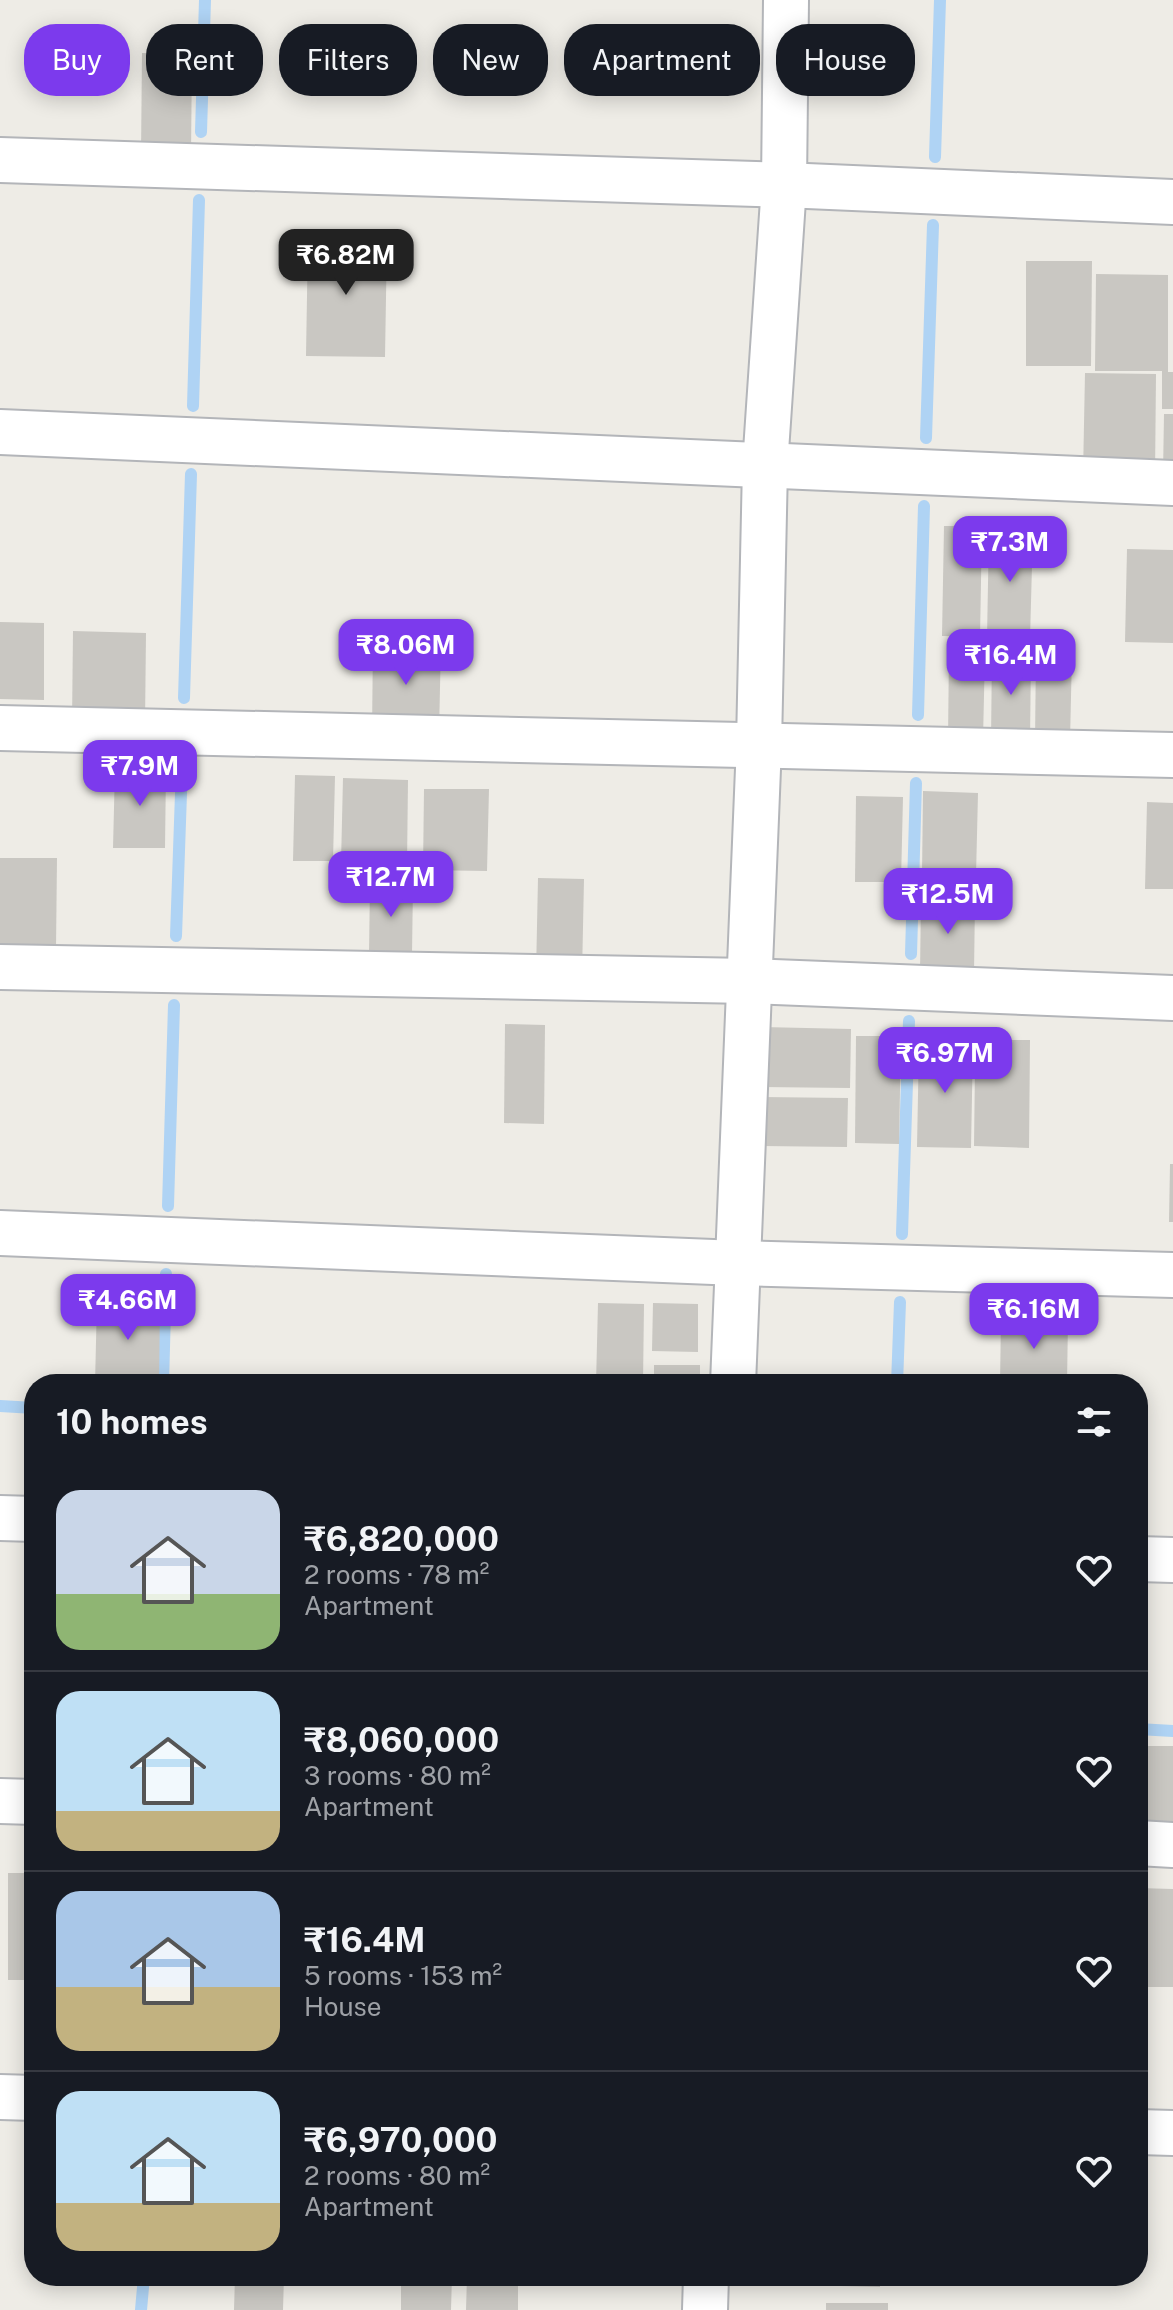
<!DOCTYPE html>
<html lang="en">
<head>
<meta charset="utf-8">
<style>
	:root { --surface:#171b24; --page:#20242c; --text:#f1f3f6; --muted:#9ea1a6; --line:#363941; --accent:#7c3aed }
	body { margin:0; font-family:"Public Sans",sans-serif; background:var(--page); color:var(--text); height:100vh; display:flex; flex-direction:column; font-size:30px; white-space:nowrap }
	* { box-sizing:border-box; margin:0 }
	p { font-size:26px; color:var(--muted) }
	.icon { flex:none; width:44px; height:44px; fill:none; stroke:currentColor; stroke-width:2; stroke-linecap:round; stroke-linejoin:round }
	.map { position:relative; flex:1; overflow:hidden }
	.sheet { position:absolute; left:24px; top:1374px; width:1124px; height:912px; display:flex; flex-direction:column; background:var(--surface); border-radius:32px; box-shadow:0 4px 20px #0003 }
	.sheet>* { flex:none }
	.hud { position:absolute; left:24px; top:24px; width:1126px; height:72px; display:flex; gap:16px }
	.price { position:absolute; translate:-50% -68px; padding:0 18px; border-radius:16px; background:var(--accent); color:#fff; font-size:26px; line-height:52px; filter:drop-shadow(0 2px 4px #0008) }
	.price::after { content:''; position:absolute; left:50%; top:48px; width:24px; height:18px; margin-left:-12px; background:inherit; clip-path:polygon(0 0,100% 0,50% 100%) }
	.price.active { background:#222; color:#fff }
	ul { padding:0; list-style:none }
	li { display:flex; align-items:center; gap:24px; height:200px; padding:0 32px }
	li+li { border-top:2px solid var(--line) }
	li span { display:grid; place-items:center; flex:none; width:224px; height:160px; border-radius:24px; color:#555 }
	li>.icon { margin-inline-start:auto }
	span .icon { width:96px; height:96px; fill:#fffc; stroke-width:1 }
	li b { font-size:34px }
	h2 { display:flex; justify-content:space-between; align-items:center; height:96px; padding:0 32px; font-size:34px }
	.pill { padding:0 28px; border-radius:32px; background:var(--surface); box-shadow:0 4px 20px #0003; font-size:28px; line-height:72px }
	.pill.active { background:var(--accent); color:#fff }
	.map>svg:first-child { display:block }
	.lines { fill:none; stroke-linecap:round; stroke-linejoin:round }
	.stream { stroke:#afd3f4; stroke-width:12 }
	.building { fill:#c9c7c2 }
	.minor-casing { stroke:#b3b5b9; stroke-width:48 }
	.minor { stroke:#fff; stroke-width:44 }
</style>
</head>
<body>
<div class="map">
<svg width="1173" height="2310" viewBox="0 0 1173 2310">
	<rect width="100%" height="100%" fill="#eeece6"/>
	<g class="lines">
		<g class="stream">
			<path d="M201,132L205,0"/>
			<path d="M935,157L940,0"/>
			<path d="M193,406L199,200"/>
			<path d="M926,438L933,225"/>
			<path d="M184,698L191,474"/>
			<path d="M918,715L924,506"/>
			<path d="M176,936L182,765"/>
			<path d="M911,954L916,783"/>
			<path d="M168,1206L174,1005"/>
			<path d="M902,1234L909,1021"/>
			<path d="M163,1384L166,1274"/>
			<path d="M897,1384L900,1302"/>
			<path d="M0,1406L34,1408"/>
			<path d="M1138,1729L1173,1731"/>
			<path d="M141,2310L144,2276"/>
		</g>
	</g>
	<g class="building">
		<path d="M142,53L192,54L191,155L141,154Z"/>
		<path d="M308,237L387,238L385,357L306,356Z"/>
		<path d="M1026,261H1092L1091,366H1026Z"/>
		<path d="M1096,274L1168,275V372H1173V409H1162V371H1095Z"/>
		<path d="M1085,373L1156,374L1155,477L1083,475Z"/>
		<path d="M1164,414H1173V474H1163Z"/>
		<path d="M944,526H982L980,637L942,636Z"/>
		<path d="M989,529H1033L1030,639L987,638Z"/>
		<path d="M1127,549L1173,550V643L1125,642Z"/>
		<path d="M0,622L44,623V700L0,699Z"/>
		<path d="M73,631L146,633L145,724L72,723Z"/>
		<path d="M373,641L441,642L439,733L372,732Z"/>
		<path d="M949,651L985,652L983,739H948Z"/>
		<path d="M992,653L1031,654L1030,741L991,740Z"/>
		<path d="M1036,653H1072L1070,741H1035Z"/>
		<path d="M115,768L166,769L165,848H113Z"/>
		<path d="M295,775L335,776L333,861H293Z"/>
		<path d="M343,778L408,780L407,865L341,863Z"/>
		<path d="M424,789H489L487,871L423,870Z"/>
		<path d="M923,791L978,793L976,876H922Z"/>
		<path d="M856,796L903,797L901,882H855Z"/>
		<path d="M1147,802L1173,803V889H1145Z"/>
		<path d="M0,858H57L56,949H0Z"/>
		<path d="M538,878L584,879L582,975L536,974Z"/>
		<path d="M370,884H413L412,954H369Z"/>
		<path d="M921,900H975L974,973H920Z"/>
		<path d="M505,1024L545,1025L544,1124L504,1123Z"/>
		<path d="M761,1027L851,1029L850,1088L760,1087Z"/>
		<path d="M856,1036H901L899,1144L855,1143Z"/>
		<path d="M993,1040H1030L1029,1148L974,1146L975,1067L992,1068Z"/>
		<path d="M919,1043H973L971,1148L917,1147Z"/>
		<path d="M759,1097L848,1098L847,1147L758,1146Z"/>
		<path d="M1170,1164H1173V1222H1169Z"/>
		<path d="M97,1300L160,1301L159,1384H95Z"/>
		<path d="M598,1303L644,1304L643,1384H596Z"/>
		<path d="M653,1303L698,1304V1352L652,1351Z"/>
		<path d="M1001,1318L1068,1319L1067,1384H1000Z"/>
		<rect x="654" y="1365" width="46" height="19"/>
		<path d="M1138,1746H1173V1827L1138,1826Z"/>
		<rect x="8" y="1873" width="26" height="107"/>
		<path d="M1138,1888L1173,1889V1987H1138Z"/>
		<path d="M235,2276H284L283,2310H234Z"/>
		<path d="M401,2276H452L451,2310H401Z"/>
		<path d="M467,2276H518V2310H466Z"/>
		<path d="M801,2276H880V2287L801,2285Z"/>
		<rect x="1056" y="2276" width="56" height="4"/>
		<rect x="826" y="2303" width="62" height="7"/>
	</g>
	<g class="lines">
		<defs>
			<g id="minor">
				<path d="M0,160L784,185L1173,202"/>
				<path d="M0,432L1173,483"/>
				<path d="M0,728L1173,755"/>
				<path d="M0,967L749,981L1173,998"/>
				<path d="M0,1233L738,1263L1173,1275"/>
				<path d="M733,1384L759,744L765,466L784,185L786,0"/>
				<path d="M0,1518L34,1519"/>
				<path d="M1138,1559L1173,1560"/>
				<path d="M0,1801L34,1802"/>
				<path d="M1138,1843L1173,1845"/>
				<path d="M0,2097L34,2098"/>
				<path d="M1138,2132L1173,2133"/>
				<path d="M705,2310L706,2276"/>
			</g>
		</defs>
		<use href="#minor" class="minor-casing"/>
		<use href="#minor" class="minor"/>
	</g>
</svg>
<b class="price active" style="left:346px;top:297px">₹6.82M</b>
<b class="price" style="left:1010px;top:584px">₹7.3M</b>
<b class="price" style="left:406px;top:687px">₹8.06M</b>
<b class="price" style="left:1011px;top:697px">₹16.4M</b>
<b class="price" style="left:140px;top:808px">₹7.9M</b>
<b class="price" style="left:391px;top:919px">₹12.7M</b>
<b class="price" style="left:948px;top:936px">₹12.5M</b>
<b class="price" style="left:945px;top:1095px">₹6.97M</b>
<b class="price" style="left:128px;top:1342px">₹4.66M</b>
<b class="price" style="left:1034px;top:1351px">₹6.16M</b>
<div class="hud">
<a class="pill active">Buy</a>
<a class="pill">Rent</a>
<a class="pill">Filters</a>
<a class="pill">New</a>
<a class="pill">Apartment</a>
<a class="pill">House</a>
</div>
<section class="sheet">
<h2>10 homes<svg class="icon" aria-label="filters" viewBox="0 0 24 24"><path d="M4 7h16M4 17h16"/><circle cx="9" cy="7" r="2"/><circle cx="15" cy="17" r="2"/></svg></h2>
<ul>
<li><span style="background:linear-gradient(#c9d6e8 65%,#8fb573 0)"><svg class="icon" aria-label="home" viewBox="0 0 24 24"><path d="M3 11l9-7 9 7M6 9v11h12V9"/></svg></span><div><b>₹6,820,000</b><p>2 rooms · 78 m²</p><p>Apartment</p></div><svg class="icon" aria-label="heart" viewBox="0 0 24 24"><path d="M12 20l-8-8c-3-5 5-10 8-4 3-6 11-1 8 4z"/></svg></li>
<li><span style="background:linear-gradient(#bfe0f5 75%,#c2b280 0)"><svg class="icon" aria-label="home" viewBox="0 0 24 24"><path d="M3 11l9-7 9 7M6 9v11h12V9"/></svg></span><div><b>₹8,060,000</b><p>3 rooms · 80 m²</p><p>Apartment</p></div><svg class="icon" aria-label="heart" viewBox="0 0 24 24"><path d="M12 20l-8-8c-3-5 5-10 8-4 3-6 11-1 8 4z"/></svg></li>
<li><span style="background:linear-gradient(#a9c7e8 60%,#c2b280 0)"><svg class="icon" aria-label="home" viewBox="0 0 24 24"><path d="M3 11l9-7 9 7M6 9v11h12V9"/></svg></span><div><b>₹16.4M</b><p>5 rooms · 153 m²</p><p>House</p></div><svg class="icon" aria-label="heart" viewBox="0 0 24 24"><path d="M12 20l-8-8c-3-5 5-10 8-4 3-6 11-1 8 4z"/></svg></li>
<li><span style="background:linear-gradient(#bfe0f5 70%,#c2b280 0)"><svg class="icon" aria-label="home" viewBox="0 0 24 24"><path d="M3 11l9-7 9 7M6 9v11h12V9"/></svg></span><div><b>₹6,970,000</b><p>2 rooms · 80 m²</p><p>Apartment</p></div><svg class="icon" aria-label="heart" viewBox="0 0 24 24"><path d="M12 20l-8-8c-3-5 5-10 8-4 3-6 11-1 8 4z"/></svg></li>
</ul>
</section>
</div>
</body>
</html>
